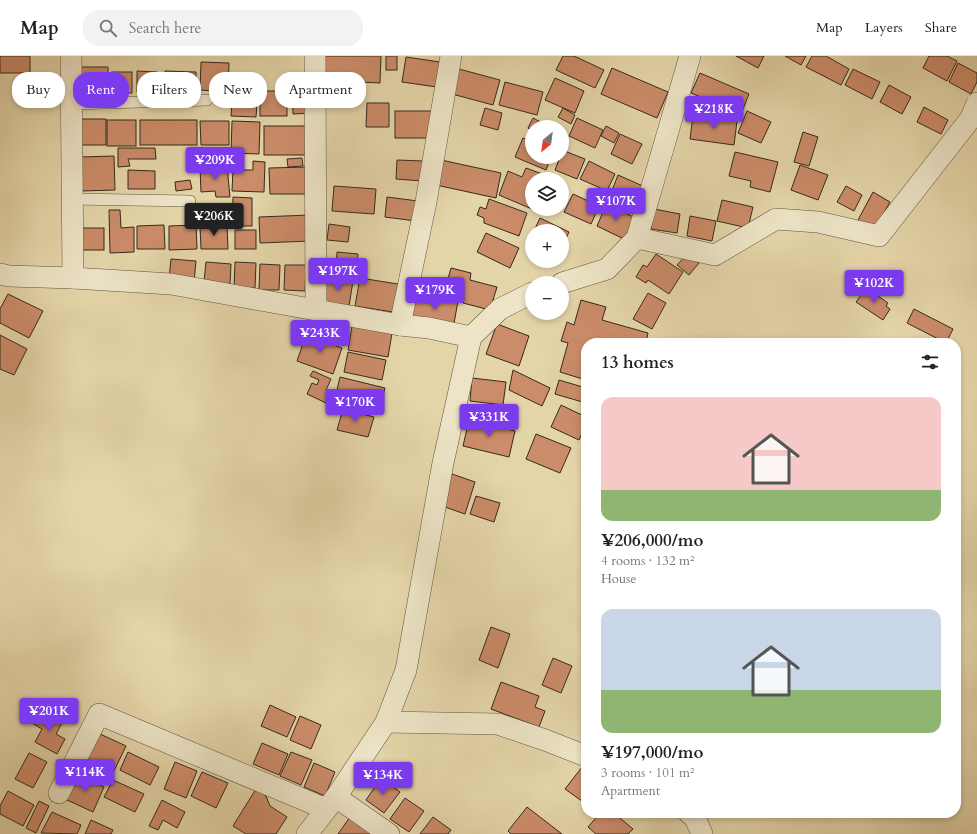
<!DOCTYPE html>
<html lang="en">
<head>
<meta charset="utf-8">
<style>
	:root { --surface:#fff; --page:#f2f2f2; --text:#202124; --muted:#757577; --line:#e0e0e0; --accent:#7c3aed }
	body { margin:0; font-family:Cardo,serif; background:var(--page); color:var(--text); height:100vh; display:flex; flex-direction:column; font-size:15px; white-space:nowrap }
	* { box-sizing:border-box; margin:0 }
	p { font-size:13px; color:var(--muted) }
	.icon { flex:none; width:22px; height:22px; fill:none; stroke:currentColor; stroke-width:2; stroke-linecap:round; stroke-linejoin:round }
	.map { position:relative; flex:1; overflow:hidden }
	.panel { position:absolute; left:581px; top:282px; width:380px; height:480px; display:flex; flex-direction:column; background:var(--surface); border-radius:16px; box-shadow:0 2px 6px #0003 }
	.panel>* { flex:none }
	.guide { position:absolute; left:12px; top:16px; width:380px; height:36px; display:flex; gap:8px }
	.needle { width:26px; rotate:209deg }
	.fabs { position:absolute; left:525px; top:64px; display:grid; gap:8px }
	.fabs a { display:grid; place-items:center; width:44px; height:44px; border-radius:50%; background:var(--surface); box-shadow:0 2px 6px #0003; font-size:20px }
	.price { position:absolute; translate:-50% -34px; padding:0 9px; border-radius:4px; background:var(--accent); color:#fff; font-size:13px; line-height:26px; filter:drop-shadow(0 1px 2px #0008) }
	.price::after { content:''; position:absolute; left:50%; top:24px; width:12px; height:9px; margin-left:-6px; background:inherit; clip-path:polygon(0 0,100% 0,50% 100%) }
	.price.active { background:#222; color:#fff }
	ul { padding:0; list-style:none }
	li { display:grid; align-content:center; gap:8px; height:212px; padding:0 20px }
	li span { display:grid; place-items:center; height:124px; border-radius:12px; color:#555 }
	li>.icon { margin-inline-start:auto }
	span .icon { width:72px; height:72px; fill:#fffc; stroke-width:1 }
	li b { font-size:17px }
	h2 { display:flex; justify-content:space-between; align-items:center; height:48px; padding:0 20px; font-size:17px }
	.tag { padding:0 14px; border-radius:16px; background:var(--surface); box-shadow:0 2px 6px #0003; font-size:14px; line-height:36px }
	.tag.active { background:var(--accent); color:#fff }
	header { display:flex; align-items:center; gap:24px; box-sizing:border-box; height:56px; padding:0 20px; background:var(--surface); border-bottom:1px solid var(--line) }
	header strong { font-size:19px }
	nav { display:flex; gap:22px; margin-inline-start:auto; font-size:14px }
	.search { width:280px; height:36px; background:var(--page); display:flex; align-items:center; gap:10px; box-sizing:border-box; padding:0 14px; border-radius:16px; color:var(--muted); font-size:15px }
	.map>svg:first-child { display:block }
	.building { fill:#cb8c69; stroke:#352a1c }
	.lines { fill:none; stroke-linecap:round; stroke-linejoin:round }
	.lane-casing { stroke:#61553f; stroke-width:12 }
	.street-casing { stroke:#61553f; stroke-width:22 }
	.lane { stroke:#ede4c7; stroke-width:11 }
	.street { stroke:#ede4c7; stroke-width:21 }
</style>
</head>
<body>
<header>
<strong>Map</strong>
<div class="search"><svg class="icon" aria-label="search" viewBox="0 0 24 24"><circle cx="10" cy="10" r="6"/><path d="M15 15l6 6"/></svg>Search here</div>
<nav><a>Map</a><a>Layers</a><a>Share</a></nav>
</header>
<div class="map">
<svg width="977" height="778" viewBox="0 0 977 778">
	<rect width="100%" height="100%" fill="#e4d5a9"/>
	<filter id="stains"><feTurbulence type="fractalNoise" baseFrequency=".005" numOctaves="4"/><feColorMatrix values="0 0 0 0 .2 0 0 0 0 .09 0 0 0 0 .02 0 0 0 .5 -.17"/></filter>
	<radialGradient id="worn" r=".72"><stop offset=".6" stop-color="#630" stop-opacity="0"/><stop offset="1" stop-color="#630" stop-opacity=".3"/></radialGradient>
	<g class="building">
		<rect x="0" y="0" width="30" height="17"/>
		<path d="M323,0H381L380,27L322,24Z"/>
		<rect x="386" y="0" width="11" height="14"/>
		<path d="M563,0H574L604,14L595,32L556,14Z"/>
		<path d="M736,0H764L758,12Z"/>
		<path d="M785,0H806L801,9Z"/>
		<path d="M812,0H826L849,13L841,29L806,11Z"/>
		<path d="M929,0H947L957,5L947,25L923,12Z"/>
		<path d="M406,1L440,6L437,31L402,26Z"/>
		<path d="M201,6L229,7L228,36L200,34Z"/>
		<path d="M958,7L977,17V26L971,38L949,26Z"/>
		<path d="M77,11H108V34L78,35Z"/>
		<path d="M612,12L668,36L657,62L601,38Z"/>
		<path d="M459,13L500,24L493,49L452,38Z"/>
		<path d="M853,13L880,26L872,43L845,29Z"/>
		<path d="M137,15L157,16V36H137Z"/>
		<path d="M165,15L196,16V36L164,35Z"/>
		<rect x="112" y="16" width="20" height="21"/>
		<path d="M700,17L749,38L741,58L691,37Z"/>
		<path d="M555,22L584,35L575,57L545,44Z"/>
		<path d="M505,26L543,36L537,59L499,49Z"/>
		<path d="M889,29L911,41L902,58L880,46Z"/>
		<path d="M311,31V57L293,58L292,32Z"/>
		<path d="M233,33L258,35L256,61L231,60Z"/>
		<rect x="260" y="35" width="27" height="25"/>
		<path d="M367,47H389V71H366Z"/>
		<path d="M924,51L948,64L941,78L917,66Z"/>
		<path d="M485,52L502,57L498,74L480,69Z"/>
		<path d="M563,52L575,59L571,68L558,61Z"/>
		<rect x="395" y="55" width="39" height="27"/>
		<path d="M747,55L771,66L761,87L738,77Z"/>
		<path d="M693,59L737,65L734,89L690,83Z"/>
		<path d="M533,62L546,69L545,71H532V74L528,72Z"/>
		<path d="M577,62L603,74L595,92L569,80Z"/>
		<path d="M77,63H106V89H78Z"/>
		<rect x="107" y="64" width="29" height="26"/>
		<rect x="140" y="64" width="57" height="25"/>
		<path d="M200,65H229V89H201Z"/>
		<path d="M232,65L260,66L259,98L231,97Z"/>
		<rect x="264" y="70" width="47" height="29"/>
		<path d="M606,70L619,77L614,87L601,80Z"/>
		<path d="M803,76L818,81L809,110L794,106Z"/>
		<path d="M620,78L642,88L632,108L611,98Z"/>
		<path d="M523,82L532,85V101H551L546,114L515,101Z"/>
		<path d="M118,92H155L156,103H128L130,110L118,111Z"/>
		<path d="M562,94L585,103L577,123L555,114L560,101H562Z"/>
		<path d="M735,96L778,106L770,136L750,131L751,125L729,120Z"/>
		<path d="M114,100L115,134L81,135L80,101Z"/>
		<path d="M302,102L303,110L288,111L287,103Z"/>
		<path d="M397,104L423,105L422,125L396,123Z"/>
		<path d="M441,104L501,117L496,142L436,129Z"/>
		<path d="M253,105L265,106L264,136L232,135L233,114H253Z"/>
		<path d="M589,105L615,118L607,135L580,123Z"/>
		<path d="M800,109L828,119L818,144L791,134Z"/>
		<path d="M227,110L230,141H216L215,135L201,136L200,112Z"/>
		<path d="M308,111L309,138H270L269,112Z"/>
		<path d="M526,112L545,119L544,123H532V153L499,139L508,115L522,121Z"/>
		<path d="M128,114L155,115V133H128Z"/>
		<path d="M618,119L643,130L635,148L611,137Z"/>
		<path d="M190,124L192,133L176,135L175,126Z"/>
		<path d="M334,130L376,133L374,158L332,155Z"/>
		<path d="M846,130L862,139L854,155L837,146Z"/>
		<path d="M873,136L890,146L874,175L857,166Z"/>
		<path d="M573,138L599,150L591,168L564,156Z"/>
		<path d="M233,141L252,142V170H232Z"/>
		<path d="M387,141L418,145L416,165L385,161Z"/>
		<path d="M489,143L527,157L519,180L484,167V162L477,159L480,151L486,153Z"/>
		<path d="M722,144L753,151L748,172L717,165Z"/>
		<path d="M606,149L636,162L626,184L597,170Z"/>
		<path d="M654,153L680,158L677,177L651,173Z"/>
		<path d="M109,154H120L121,172L134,171V196L110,197Z"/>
		<path d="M310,159L311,185L260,187L259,161Z"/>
		<path d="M690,160L716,165L712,185L687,180Z"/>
		<path d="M540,162L569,176L562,191V175H534Z"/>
		<path d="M329,168L350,171L348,186L327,184Z"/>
		<path d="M164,169L165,193H137V170Z"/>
		<path d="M196,169L197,193L169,194V170Z"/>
		<path d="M227,169L228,193H201L200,170Z"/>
		<rect x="76" y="172" width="28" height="22"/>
		<rect x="235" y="174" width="21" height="19"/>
		<path d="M486,177L519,192L510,212L477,196Z"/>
		<path d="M337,196L358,198L356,217L336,215Z"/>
		<path d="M688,197L699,207L689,219L677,209Z"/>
		<path d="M656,198L683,216L669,238L648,224L646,227L636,221L643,209L647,211Z"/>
		<path d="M171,203L196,205L194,226L169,223Z"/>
		<path d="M206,206L231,208L230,228L204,226Z"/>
		<path d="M235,206L256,207L255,232H234Z"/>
		<path d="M260,208L280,209L279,234H259Z"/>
		<path d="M285,209H306L305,235L284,234Z"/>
		<path d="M451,212L471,217L470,224L497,231L490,254L463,247L464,242L444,237Z"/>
		<path d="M326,221L353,225L349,250L322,246Z"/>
		<path d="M360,222L398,228L393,256L355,250Z"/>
		<path d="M866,232L888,247L886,250L890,253L883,264L856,246Z"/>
		<path d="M648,237L666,247L652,273L633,263Z"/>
		<path d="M8,238L43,255L29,282L0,267V253Z"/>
		<path d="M416,238L458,245L453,273L411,265Z"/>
		<path d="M581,244L606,251L602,264L648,277L646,287H586V324L560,316L568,287L561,285L567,266L574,269Z"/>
		<path d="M914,253L953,273L946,287L907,267Z"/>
		<path d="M497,268L529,280L519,310L486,298Z"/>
		<path d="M352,270L392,277L388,301L348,294Z"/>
		<path d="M0,279L27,293L14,319L0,313Z"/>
		<path d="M306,279L342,292L333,318L297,305Z"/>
		<path d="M348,296L386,304L382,324L344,316Z"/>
		<path d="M513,314L550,332L542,350L509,334Z"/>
		<path d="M313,315L331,323L326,334L331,336L326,347L307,338L312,327L317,329L319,324L310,320Z"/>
		<path d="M340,321L385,332L380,353L335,342Z"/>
		<path d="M472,322L506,326L503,349L470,345Z"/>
		<path d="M559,324L586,332V347L555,338Z"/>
		<path d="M561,349L586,361V368L579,384L551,371Z"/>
		<path d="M343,353L374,361L368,381L337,374Z"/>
		<path d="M469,364L515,375L509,401L463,390Z"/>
		<path d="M536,378L571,392L560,417L526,403Z"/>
		<path d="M452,418L475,426L465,458L442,450Z"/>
		<path d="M476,440L500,447L494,466L470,458Z"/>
		<path d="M491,571L510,578L498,612L479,604Z"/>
		<path d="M553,602L572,610L561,637L542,629Z"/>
		<path d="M501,626L539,640L535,651L545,655L539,671L491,653Z"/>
		<path d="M270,649L296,661L287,681L261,670Z"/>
		<path d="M38,655L62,667L56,678L65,683L57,698L35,686L42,673L32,667Z"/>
		<path d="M300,660L321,669L311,693L290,684Z"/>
		<path d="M98,677L126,690L114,715L87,702Z"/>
		<path d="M262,687L288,698L279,719L253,708Z"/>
		<path d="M128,696L159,711L150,729L120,714Z"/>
		<path d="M291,696L312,704L301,729L280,720Z"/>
		<path d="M29,697L47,706L33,732L15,723Z"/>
		<path d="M175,706L197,715L186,742L164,733Z"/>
		<path d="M586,706V748L565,733Z"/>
		<path d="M314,707L335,716L325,740L304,731Z"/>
		<path d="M202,716L228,727L216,752L191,740Z"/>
		<path d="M77,718L104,731L93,756L65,743Z"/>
		<path d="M381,722L400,736L384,757L366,744Z"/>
		<path d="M113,724L144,738L135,756L104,741Z"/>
		<path d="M256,733L266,740L270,750L287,761L276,778H246L233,770Z"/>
		<path d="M8,735L34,749L23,770L0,758V750Z"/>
		<path d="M405,742L424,755L409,776L390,763Z"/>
		<path d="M162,744L185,756L177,772L163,764L158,774L149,770Z"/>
		<path d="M39,745L49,750L36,777L26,772Z"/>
		<path d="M527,751L562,778H511L508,775Z"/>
		<path d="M52,756L81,769L77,778L41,777Z"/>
		<path d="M600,757H614L633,773L628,778H596L588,771Z"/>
		<path d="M350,761L373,778H338Z"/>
		<path d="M433,761L451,774L448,778H420Z"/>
		<path d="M91,764L113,774L111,778H85Z"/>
	</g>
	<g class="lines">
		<defs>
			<g id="lane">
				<path d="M71,48L207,44"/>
				<path d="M72,143L190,145"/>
			</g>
			<g id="street">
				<path d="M71,0L73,222"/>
				<path d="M315,0L316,253"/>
				<path d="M637,182L715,199L776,163L818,166L879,180L971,62L977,47"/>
				<path d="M0,218L9,220L73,222L171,228L400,269L429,272L471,281"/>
				<path d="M562,227L607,213L637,182L690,0"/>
				<path d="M400,269L426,146L451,0"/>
				<path d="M386,666L498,668L545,684L586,700"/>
				<path d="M59,737L99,658L326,753"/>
				<path d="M336,741L389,778"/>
				<path d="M689,757L695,762L702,778"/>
				<path d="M307,778L336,741L386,666L406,614L443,407L471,281L500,253L532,237"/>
			</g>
		</defs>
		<use href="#lane" class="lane-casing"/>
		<use href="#street" class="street-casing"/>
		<use href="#lane" class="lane"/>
		<use href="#street" class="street"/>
	</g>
	<rect width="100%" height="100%" filter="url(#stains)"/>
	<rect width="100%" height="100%" fill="url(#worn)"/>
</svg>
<div class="fabs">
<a><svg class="needle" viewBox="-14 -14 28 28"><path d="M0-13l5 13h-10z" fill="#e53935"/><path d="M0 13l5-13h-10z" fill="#757577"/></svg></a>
<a><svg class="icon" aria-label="layers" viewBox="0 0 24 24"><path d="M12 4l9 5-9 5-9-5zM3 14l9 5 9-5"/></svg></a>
<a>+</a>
<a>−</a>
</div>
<b class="price" style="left:714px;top:74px">¥218K</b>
<b class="price" style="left:215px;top:125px">¥209K</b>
<b class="price" style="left:616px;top:166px">¥107K</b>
<b class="price active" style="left:214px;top:181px">¥206K</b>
<b class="price" style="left:338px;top:236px">¥197K</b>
<b class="price" style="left:874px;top:248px">¥102K</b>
<b class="price" style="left:435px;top:255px">¥179K</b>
<b class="price" style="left:320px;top:298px">¥243K</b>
<b class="price" style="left:355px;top:367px">¥170K</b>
<b class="price" style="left:489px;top:382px">¥331K</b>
<b class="price" style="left:49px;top:676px">¥201K</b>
<b class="price" style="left:85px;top:737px">¥114K</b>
<b class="price" style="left:383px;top:740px">¥134K</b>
<div class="guide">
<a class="tag">Buy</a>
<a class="tag active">Rent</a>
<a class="tag">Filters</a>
<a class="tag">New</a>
<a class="tag">Apartment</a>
</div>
<section class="panel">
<h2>13 homes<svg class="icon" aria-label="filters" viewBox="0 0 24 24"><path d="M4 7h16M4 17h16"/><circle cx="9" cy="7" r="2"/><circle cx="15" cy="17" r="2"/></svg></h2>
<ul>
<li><span style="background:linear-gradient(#f6c9c9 75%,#8fb573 0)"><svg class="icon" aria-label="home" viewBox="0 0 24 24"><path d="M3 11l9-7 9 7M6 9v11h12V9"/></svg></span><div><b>¥206,000/mo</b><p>4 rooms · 132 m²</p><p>House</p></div></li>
<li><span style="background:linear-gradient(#c9d6e8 65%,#8fb573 0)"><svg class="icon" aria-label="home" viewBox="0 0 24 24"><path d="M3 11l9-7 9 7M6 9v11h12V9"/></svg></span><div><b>¥197,000/mo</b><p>3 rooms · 101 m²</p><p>Apartment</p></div></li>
</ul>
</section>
</div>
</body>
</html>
